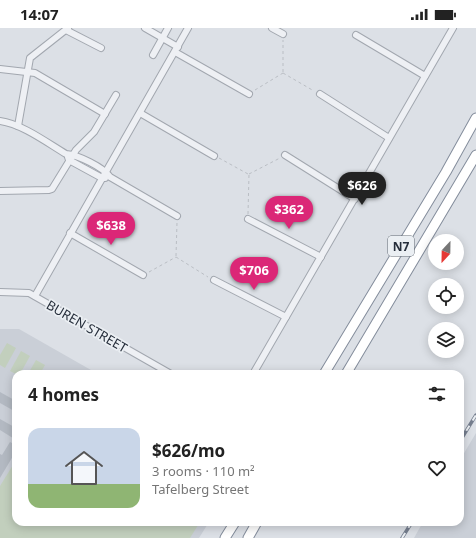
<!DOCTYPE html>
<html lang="en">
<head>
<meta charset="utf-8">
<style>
	:root { --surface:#fff; --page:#f6f6f6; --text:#222; --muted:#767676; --accent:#db2777 }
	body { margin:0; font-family:"Noto Sans",sans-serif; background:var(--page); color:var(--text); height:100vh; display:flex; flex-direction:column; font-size:15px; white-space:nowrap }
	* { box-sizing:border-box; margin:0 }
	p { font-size:13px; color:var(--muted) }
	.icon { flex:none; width:22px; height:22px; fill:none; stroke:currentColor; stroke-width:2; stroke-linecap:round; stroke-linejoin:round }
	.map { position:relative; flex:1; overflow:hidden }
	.panel { position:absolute; left:12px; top:342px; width:452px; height:156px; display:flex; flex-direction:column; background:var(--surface); border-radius:12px; box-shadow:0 2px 10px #0003 }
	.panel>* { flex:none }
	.needle { width:26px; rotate:202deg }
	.buttons { position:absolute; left:428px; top:206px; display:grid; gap:8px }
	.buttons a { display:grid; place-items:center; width:36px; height:36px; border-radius:50%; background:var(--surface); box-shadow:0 2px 10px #0003; font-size:20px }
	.price { position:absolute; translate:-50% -34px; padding:0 9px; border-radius:14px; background:var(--accent); color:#fff; font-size:13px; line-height:26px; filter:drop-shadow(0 1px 2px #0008) }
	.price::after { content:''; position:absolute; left:50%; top:24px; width:12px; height:9px; margin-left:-6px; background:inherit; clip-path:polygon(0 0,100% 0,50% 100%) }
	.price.selected { background:#222; color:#fff }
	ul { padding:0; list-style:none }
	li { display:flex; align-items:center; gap:12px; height:100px; padding:0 16px }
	li span { display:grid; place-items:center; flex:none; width:112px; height:80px; border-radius:12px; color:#555 }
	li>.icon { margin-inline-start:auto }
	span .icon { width:48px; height:48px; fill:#fffc; stroke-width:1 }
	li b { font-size:17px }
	h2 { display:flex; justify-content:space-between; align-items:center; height:48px; padding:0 16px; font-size:17px }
	.status { display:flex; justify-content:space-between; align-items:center; height:28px; padding:0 20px; background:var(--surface); direction:ltr }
	.status svg { height:11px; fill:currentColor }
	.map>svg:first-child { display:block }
	.built { fill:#cacfd7 }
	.green { fill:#c2cfbd }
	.building { fill:#b3b9c2 }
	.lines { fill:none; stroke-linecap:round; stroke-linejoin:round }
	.minor-casing { stroke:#a2a7af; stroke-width:8 }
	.highway-casing { stroke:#848d9c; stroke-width:11 }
	.path { stroke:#babec4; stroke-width:1; stroke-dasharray:3 3; stroke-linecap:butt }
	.minor { stroke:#eef0f4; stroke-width:6 }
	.highway { stroke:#fff; stroke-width:9 }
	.rail-casing { stroke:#767f8f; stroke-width:3.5 }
	.rail { stroke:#ebeff3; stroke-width:2; stroke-dasharray:6; stroke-linecap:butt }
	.labels { text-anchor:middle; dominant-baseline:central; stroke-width:3.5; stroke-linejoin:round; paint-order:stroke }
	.shield { fill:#ebeff3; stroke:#616872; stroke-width:1 }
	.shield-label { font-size:12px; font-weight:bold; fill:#262e3b }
	.street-label { font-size:13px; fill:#262e3b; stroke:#ebeff3 }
</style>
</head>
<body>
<div class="status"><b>14:07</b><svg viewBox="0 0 49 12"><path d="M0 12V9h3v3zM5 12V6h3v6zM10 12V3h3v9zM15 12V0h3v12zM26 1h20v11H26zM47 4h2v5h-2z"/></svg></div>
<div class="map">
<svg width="476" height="510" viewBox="0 0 476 510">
	<rect width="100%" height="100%" fill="#dce0e6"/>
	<g class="built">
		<path d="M0,301H19L98,346H16V494H209L199,510H0Z"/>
		<path d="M476,405V510H414L423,494H460V432Z"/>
	</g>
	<g class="green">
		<path d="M7,315L16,320L5,340L0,337V327Z"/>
		<path d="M21,323L30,328L20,346H16L10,343Z"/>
		<path d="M36,332L45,337L40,346H28Z"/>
		<path d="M13,437L16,438V494H200L190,510H0V458Z"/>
	</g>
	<g class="building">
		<path d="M0,364L16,373V384L0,375Z"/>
		<path d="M0,391L16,400V412L0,402Z"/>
		<path d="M10,414L16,417V423L0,450V426L2,427Z"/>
	</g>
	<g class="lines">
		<defs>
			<g id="minor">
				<path d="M145,0L178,19"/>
				<path d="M272,0L283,6"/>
				<path d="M66,2L101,20"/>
				<path d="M356,7L425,48"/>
				<path d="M175,24L249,66"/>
				<path d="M153,27L168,0"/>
				<path d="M0,41L35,45L105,86"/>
				<path d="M320,66L389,110"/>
				<path d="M140,85L214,128"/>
				<path d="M0,93C22,96 46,114 66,126C78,127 103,139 110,149L177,188"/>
				<path d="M18,98L30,30L68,0"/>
				<path d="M285,127L355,171"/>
				<path d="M68,129L69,132L102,150H105"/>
				<path d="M0,163L49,162L52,161L76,122L94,104L116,67"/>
				<path d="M248,191L321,229"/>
				<path d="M70,205L143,247"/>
				<path d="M214,252L286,289"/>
				<path d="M0,264L29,265L171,346"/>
				<path d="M35,268L188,0"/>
				<path d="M253,346L453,0"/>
			</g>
			<g id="highway">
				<path d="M324,346L446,144L476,90"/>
				<path d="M346,346L476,127"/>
				<path d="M225,510L235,494"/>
				<path d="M248,510L257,494"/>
			</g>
		</defs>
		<use href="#minor" class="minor-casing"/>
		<use href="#highway" class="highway-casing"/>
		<g class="path">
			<path d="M283,44V12"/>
			<path d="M283,45L314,63"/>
			<path d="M255,62L283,45"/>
			<path d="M219,130L248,146"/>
			<path d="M249,146L280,130"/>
			<path d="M248,186L249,146"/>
			<path d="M176,228L177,194"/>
			<path d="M176,229L208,249"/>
			<path d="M149,244L176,229"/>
		</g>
		<use href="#minor" class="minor"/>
		<use href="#highway" class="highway"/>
		<defs>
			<g id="rail">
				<path d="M460,413L476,387"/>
				<path d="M402,510L412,494"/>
			</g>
		</defs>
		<use href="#rail" class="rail-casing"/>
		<use href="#rail" class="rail"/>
	</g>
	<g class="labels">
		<rect class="shield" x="388" y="208" width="26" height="20" rx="3"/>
		<g class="shield-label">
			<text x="401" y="218">N7</text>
		</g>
		<g class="street-label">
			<text transform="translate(87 298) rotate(30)">BUREN STREET</text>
		</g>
	</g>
</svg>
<div class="buttons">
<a><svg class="needle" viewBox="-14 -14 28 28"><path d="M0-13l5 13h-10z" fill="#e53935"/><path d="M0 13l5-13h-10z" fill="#767676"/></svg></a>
<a><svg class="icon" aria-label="locate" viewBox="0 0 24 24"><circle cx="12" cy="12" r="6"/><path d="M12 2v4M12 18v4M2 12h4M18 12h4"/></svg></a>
<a><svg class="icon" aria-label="layers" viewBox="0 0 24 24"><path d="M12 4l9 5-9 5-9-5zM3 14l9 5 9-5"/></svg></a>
</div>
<b class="price selected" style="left:362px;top:178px">$626</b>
<b class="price" style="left:289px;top:202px">$362</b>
<b class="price" style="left:111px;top:218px">$638</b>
<b class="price" style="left:254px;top:263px">$706</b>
<section class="panel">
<h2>4 homes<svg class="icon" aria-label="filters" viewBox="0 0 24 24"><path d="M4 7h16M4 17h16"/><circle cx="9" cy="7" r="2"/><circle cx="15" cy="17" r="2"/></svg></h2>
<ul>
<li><span style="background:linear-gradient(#c9d6e8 70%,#8fb573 0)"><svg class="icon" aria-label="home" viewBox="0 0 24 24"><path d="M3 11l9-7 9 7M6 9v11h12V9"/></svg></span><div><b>$626/mo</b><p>3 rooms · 110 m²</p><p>Tafelberg Street</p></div><svg class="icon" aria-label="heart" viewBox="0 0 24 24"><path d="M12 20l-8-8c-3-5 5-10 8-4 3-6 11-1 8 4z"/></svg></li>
</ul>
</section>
</div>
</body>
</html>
